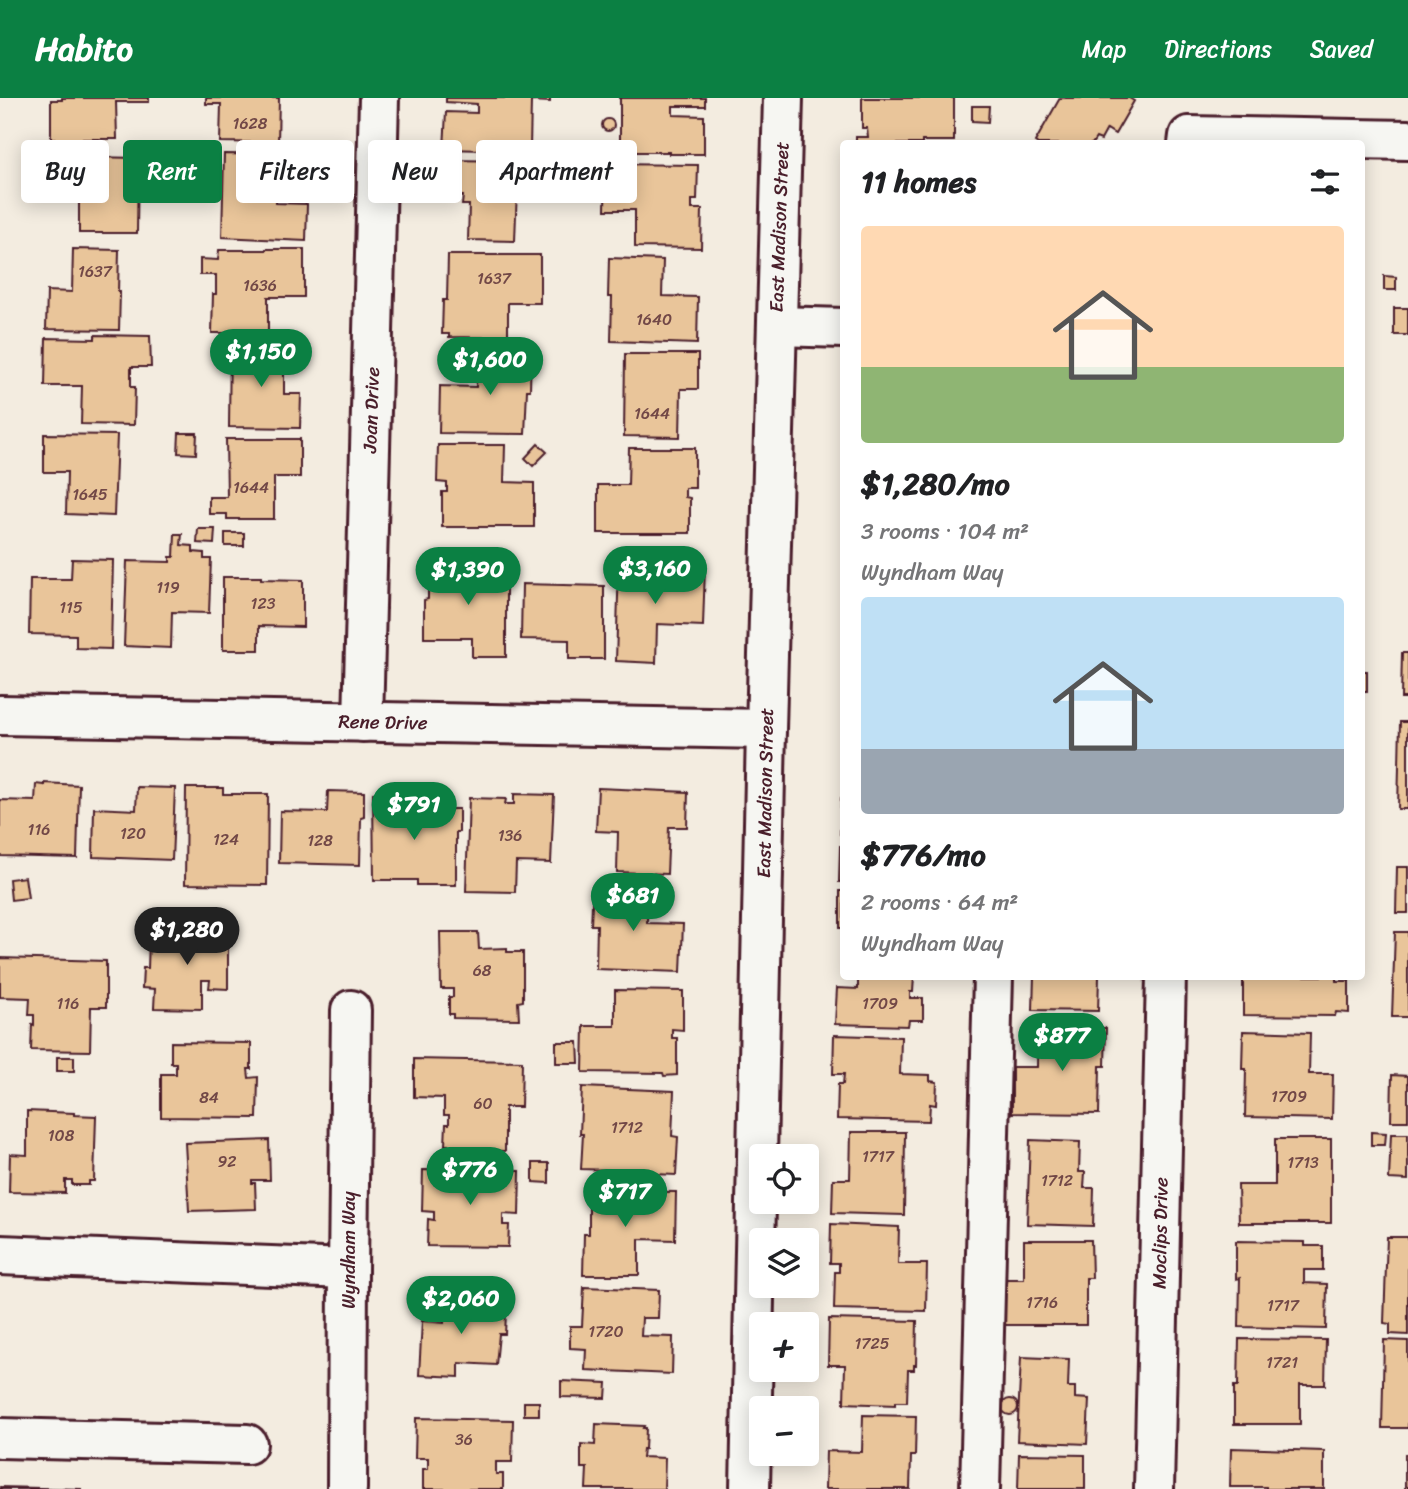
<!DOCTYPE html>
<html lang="en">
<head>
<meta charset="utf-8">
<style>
	:root { --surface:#fff; --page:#f6f6f6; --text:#202124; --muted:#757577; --accent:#0b8043 }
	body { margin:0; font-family:Sriracha,sans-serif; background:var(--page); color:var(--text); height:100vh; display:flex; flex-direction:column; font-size:26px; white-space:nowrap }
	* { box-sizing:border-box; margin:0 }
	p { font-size:23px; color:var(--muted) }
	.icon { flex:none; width:38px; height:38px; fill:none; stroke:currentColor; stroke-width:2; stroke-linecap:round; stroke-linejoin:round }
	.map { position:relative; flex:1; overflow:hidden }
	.details { position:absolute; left:840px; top:42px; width:525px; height:840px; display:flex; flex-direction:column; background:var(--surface); border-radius:7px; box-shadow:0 4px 18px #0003 }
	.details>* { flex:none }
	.top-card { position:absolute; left:21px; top:42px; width:665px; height:63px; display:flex; gap:14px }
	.tools { position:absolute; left:749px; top:1046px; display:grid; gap:14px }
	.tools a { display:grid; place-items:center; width:70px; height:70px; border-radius:7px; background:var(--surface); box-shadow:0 4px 18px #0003; font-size:35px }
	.price { position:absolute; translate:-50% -60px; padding:0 16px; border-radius:24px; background:var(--accent); color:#fff; font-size:23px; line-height:46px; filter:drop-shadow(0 2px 4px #0008) }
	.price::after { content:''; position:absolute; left:50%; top:42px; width:21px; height:16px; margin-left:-10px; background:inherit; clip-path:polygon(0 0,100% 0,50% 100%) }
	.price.current { background:#222; color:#fff }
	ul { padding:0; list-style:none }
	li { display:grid; align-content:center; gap:14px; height:371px; padding:0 21px }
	li span { display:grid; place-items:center; height:217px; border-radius:7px; color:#555 }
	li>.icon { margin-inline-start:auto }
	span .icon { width:126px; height:126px; fill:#fffc; stroke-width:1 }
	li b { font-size:30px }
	h2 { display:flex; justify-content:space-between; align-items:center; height:84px; padding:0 21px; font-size:30px }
	.chip { padding:0 24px; border-radius:7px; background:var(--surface); box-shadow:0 4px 18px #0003; font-size:24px; line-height:63px }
	.chip.current { background:var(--accent); color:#fff }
	header { display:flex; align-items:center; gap:42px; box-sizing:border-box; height:98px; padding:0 35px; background:var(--accent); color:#fff }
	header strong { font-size:33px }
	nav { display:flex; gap:38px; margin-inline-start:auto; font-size:24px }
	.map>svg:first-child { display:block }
	.building { fill:#e9c59a; stroke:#4a1f2b; stroke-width:2 }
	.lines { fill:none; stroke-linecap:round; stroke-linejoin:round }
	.minor-casing { stroke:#4a1f2b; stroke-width:44 }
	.minor { stroke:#f6f6f2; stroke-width:38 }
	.labels { text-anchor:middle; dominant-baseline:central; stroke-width:6; stroke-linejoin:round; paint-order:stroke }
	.number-label { font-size:16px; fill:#724847 }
	.street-label { font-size:19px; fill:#4a1f2b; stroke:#f6f6f2 }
</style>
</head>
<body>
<header>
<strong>Habito</strong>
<nav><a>Map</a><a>Directions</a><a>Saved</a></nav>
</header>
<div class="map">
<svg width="1408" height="1391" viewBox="0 0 1408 1391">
	<rect width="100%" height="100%" fill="#f3ece0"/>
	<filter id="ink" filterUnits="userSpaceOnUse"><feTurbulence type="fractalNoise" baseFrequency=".0143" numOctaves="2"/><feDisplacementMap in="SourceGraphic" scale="14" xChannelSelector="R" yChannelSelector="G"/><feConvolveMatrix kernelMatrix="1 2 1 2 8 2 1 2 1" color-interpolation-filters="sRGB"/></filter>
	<g filter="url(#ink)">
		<g class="building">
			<path d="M62,0H149V4H116L117,41H51V2H62Z"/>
			<path d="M206,0H279L278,45L220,44L221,6H206Z"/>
			<path d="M446,0H550V4L531,3L530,51L485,50V52L444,51L446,14L477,15V6L446,4Z"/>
			<path d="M620,0H705V8H673V17L704,18V56H669V54H620Z"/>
			<path d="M862,0H954V43H922V46H856V39H868L867,30H862Z"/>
			<path d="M1060,0H1129L1134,3L1115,36L1107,31L1101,42L1096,40L1092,46H1038L1035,44Z"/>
			<path d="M972,8H989L988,24L972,23Z"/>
			<circle cx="608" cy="27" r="6"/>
			<path d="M50,51H92V59L138,60L137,135H79V87H49Z"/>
			<path d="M224,56L309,57L308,96L276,95V105L307,106L306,143L222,139Z"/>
			<path d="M446,62L518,63L515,143L468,142L469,107H462L463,98H446Z"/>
			<path d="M606,66L698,67L697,102H692V111H702L701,150L635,149V112H605Z"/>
			<path d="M73,151L119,152L118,194H120L119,232L46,231L47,193L72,194Z"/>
			<path d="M266,151H304V199H268V235H212L213,196H216V177H200V161L218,162L219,152H266Z"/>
			<path d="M448,157H540V205H508V240L449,239V236H442L443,202H447Z"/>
			<path d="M609,160L663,162L662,198L698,199L697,246L611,243L612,199H608Z"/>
			<path d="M1384,178L1396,179V192H1384Z"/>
			<rect x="1394" y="210" width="14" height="27"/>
			<path d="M95,237L150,238L151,269H131V289H135L134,327L81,326L82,288H45L46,240L95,241Z"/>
			<path d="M230,247H284V296H301L300,330L229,329Z"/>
			<path d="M477,252L531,253L530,292H527L525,336L439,335L440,288L476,289Z"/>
			<path d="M625,256H698V291H681L680,339L624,338Z"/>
			<rect x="1362" y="313" width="3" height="28"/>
			<path d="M179,335H197L196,356L178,355Z"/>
			<path d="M44,336L117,337L114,418L66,416L67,374H44Z"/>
			<path d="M226,341H300V379H274V421H227V416H209V399H227Z"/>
			<path d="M538,346L547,354L533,368L525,360Z"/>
			<path d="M438,347H505L504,384L534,385V429H442V394H447V385L437,384Z"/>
			<path d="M629,350H695V390H685V399L690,400V435H598V387H628Z"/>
			<path d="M198,431H215L214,446L197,445Z"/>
			<rect x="225" y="435" width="19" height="13"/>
			<path d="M175,436H182L181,447L193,448V454L204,455V461H211L209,515L172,514L171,550L124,548L127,463L170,464V459H174Z"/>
			<path d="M72,461L113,462L111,551L76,550V537L29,536L30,481H71Z"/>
			<path d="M619,466L705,469L703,528L657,526L656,565L616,563Z"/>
			<path d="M428,469H506V559H472V540H424V502L428,501Z"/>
			<path d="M223,479H261V481L303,482V529L259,528V552H223Z"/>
			<path d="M522,486L604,488V561H569V542L521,541Z"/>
			<path d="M1402,555H1408V600H1401Z"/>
			<rect x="1362" y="573" width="5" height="20"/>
			<path d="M1400,624H1408V711H1398Z"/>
			<path d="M44,685L79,687L77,760L0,758V702L35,703L36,686L44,687Z"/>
			<path d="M137,689L175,690L172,762L93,759L94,710L136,712Z"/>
			<path d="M186,690H223V696H268L267,787L185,786Z"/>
			<path d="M598,690L688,694L687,729H669L667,776L617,774L618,734L596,733Z"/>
			<path d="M328,693L364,694V719L361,720L360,767L279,765L280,713L327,714Z"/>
			<path d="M410,694V726H428V711H459V734H456V787H417V782H374L373,695Z"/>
			<path d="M514,696L554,697L551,765L516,764L515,794L466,793L469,700L506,701L505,706H514Z"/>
			<path d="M841,700H844V736H840Z"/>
			<path d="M840,748H844V784H839Z"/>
			<path d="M1397,769H1408V815H1396Z"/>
			<path d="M25,779L28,800L11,802L9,781Z"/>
			<path d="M593,787L648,789L647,825L683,826L681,874L596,871L597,827H591Z"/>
			<rect x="840" y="793" width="4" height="37"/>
			<path d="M189,828L228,829V891L209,890L210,882H202V911L154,910L155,891L142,890L143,870H148L149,842H189Z"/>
			<path d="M440,834H478L479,851L507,850V854H523V903L518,904L519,921L453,920V916H449V899H453V891H441Z"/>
			<path d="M1395,834H1408V919H1392Z"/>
			<path d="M0,860L106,863V909H91L90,953L31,952L32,926L34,927V917H29L30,900L0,899Z"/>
			<path d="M858,878H914L913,894H910V900H923V922H909L908,928L835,926L837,890L858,891Z"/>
			<path d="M1034,878H1099L1098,913L1033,912Z"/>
			<path d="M1243,878H1336V883H1349V915L1336,914L1335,918L1243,917Z"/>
			<path d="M615,892L683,893V932L672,931V940H677V977L664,978L663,975L583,974L584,928H615Z"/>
			<path d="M1038,929L1106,930L1105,968H1100L1099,1016L1012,1015V969H1037Z"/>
			<path d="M1243,933L1310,935L1309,976H1333L1332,1021L1245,1019L1246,971H1242Z"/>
			<path d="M834,937L901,939L900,976L930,977V983L937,984L936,1007L930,1006L929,1023L837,1021L838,986H843L844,976H833Z"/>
			<path d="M171,944L251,945V971H248L249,980L258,979L257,1020L161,1019V976H176V965H171Z"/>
			<path d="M556,944H578L579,965H556Z"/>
			<rect x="57" y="959" width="17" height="14"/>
			<path d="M414,961L522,963L521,1009H505V1053L449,1052L448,1047H445L446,1026H449V1017H444V1000L414,999Z"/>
			<path d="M1392,977L1408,978V1023H1391Z"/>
			<path d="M582,989L674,993L672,1038L678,1039L676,1077L610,1074V1072L581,1071L583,1036H580Z"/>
			<path d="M27,1013L74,1015V1017L96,1018L94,1083H89V1087H72V1082H65V1095L9,1094L10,1056L27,1057Z"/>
			<path d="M851,1034H905L904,1117L832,1115L833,1081H850Z"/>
			<path d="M1371,1034L1386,1035L1385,1047H1371Z"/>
			<path d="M1391,1036H1408V1082L1389,1081Z"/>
			<path d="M1275,1041H1331V1125H1239L1238,1087H1275Z"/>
			<path d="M269,1042L270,1082H252V1085H255L256,1111L189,1113L185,1045Z"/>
			<path d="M1030,1042L1080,1044L1079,1074H1085L1084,1090H1094L1093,1128L1027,1126Z"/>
			<path d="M533,1065H549V1085L533,1084Z"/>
			<path d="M423,1072L520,1073L519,1117L503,1116V1127H509L508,1149L427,1148L428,1121L434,1122V1114L422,1113Z"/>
			<path d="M589,1093L676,1094L675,1142L639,1141V1177H583L584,1136H589Z"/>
			<path d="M831,1126L899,1129L898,1166H927L926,1213L834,1211L835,1174H839V1165H830Z"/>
			<path d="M1387,1139H1408V1237L1390,1236V1226L1384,1225Z"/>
			<path d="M1024,1142H1091L1092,1180H1086V1227H999V1181H1024Z"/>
			<path d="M1236,1143L1305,1144V1148H1323V1172H1304V1185L1327,1186L1326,1231L1239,1229L1240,1180L1236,1181Z"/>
			<path d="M584,1189L659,1192L658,1220H642L641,1238L673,1239L672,1276L585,1272L586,1251L570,1250V1228H582Z"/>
			<path d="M445,1194L493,1197L491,1214L506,1215L505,1236H499L496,1267L459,1265V1279L419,1277L422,1223L444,1225Z"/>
			<path d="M829,1221L917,1223L916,1267H914V1272H908L907,1304H895V1307L844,1305L845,1267H828Z"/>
			<path d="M1239,1241L1326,1242L1325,1287H1300V1326H1234V1288H1238Z"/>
			<path d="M1384,1242L1408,1243V1330H1382Z"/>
			<path d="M1021,1259L1069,1261L1068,1289H1075V1300L1089,1301L1087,1346L1017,1343Z"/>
			<path d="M561,1283L607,1285L606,1300L561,1299Z"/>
			<circle cx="1010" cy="1309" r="8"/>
			<rect x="524" y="1304" width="15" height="13"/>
			<path d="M863,1317L916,1318L915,1358H911L910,1391H825L826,1353L862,1354Z"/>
			<path d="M416,1320L513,1322L512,1364H496V1376H503V1391H423V1371H428V1360H415Z"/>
			<path d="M596,1326L644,1328L643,1330H646L645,1351H643L642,1359L665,1360L664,1391H586L587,1370H581V1346L595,1347Z"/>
			<path d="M1231,1350L1324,1353V1391H1266V1389H1230Z"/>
			<path d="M1019,1356L1085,1357V1391H1018Z"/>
			<rect x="1405" y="1356" width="3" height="35"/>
			<path d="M0,1389L82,1391H0Z"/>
		</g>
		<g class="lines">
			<defs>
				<g id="minor">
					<path d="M1188,46L1189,38L1408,42"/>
					<path d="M777,228L844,230"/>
					<path d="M0,617L766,631"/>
					<path d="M363,624L379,0"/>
					<path d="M0,1157L348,1171"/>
					<path d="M0,1340L247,1346"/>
					<path d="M347,1391L348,1171L351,912"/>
					<path d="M750,1391L766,631L783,0"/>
					<path d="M980,1391L993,878"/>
					<path d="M1154,1391L1166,878"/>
				</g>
			</defs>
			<use href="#minor" class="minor-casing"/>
			<use href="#minor" class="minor"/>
		</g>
	</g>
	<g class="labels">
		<g class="number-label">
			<text x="250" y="25">1628</text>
			<text x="95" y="173">1637</text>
			<text x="494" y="180">1637</text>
			<text x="260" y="187">1636</text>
			<text x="654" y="221">1640</text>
			<text x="652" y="315">1644</text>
			<text x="251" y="389">1644</text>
			<text x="90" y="396">1645</text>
			<text x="168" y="489">119</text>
			<text x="263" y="505">123</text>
			<text x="71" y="509">115</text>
			<text x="39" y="731">116</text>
			<text x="133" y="735">120</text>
			<text x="510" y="737">136</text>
			<text x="226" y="741">124</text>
			<text x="320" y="742">128</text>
			<text x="482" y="872">68</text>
			<text x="68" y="905">116</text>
			<text x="880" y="905">1709</text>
			<text x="1289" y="998">1709</text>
			<text x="209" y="999">84</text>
			<text x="483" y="1005">60</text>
			<text x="627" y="1029">1712</text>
			<text x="61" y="1037">108</text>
			<text x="878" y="1058">1717</text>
			<text x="227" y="1063">92</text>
			<text x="1303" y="1064">1713</text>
			<text x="1057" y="1082">1712</text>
			<text x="1042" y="1204">1716</text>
			<text x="1283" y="1207">1717</text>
			<text x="606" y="1233">1720</text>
			<text x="872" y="1245">1725</text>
			<text x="1282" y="1264">1721</text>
			<text x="464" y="1341">36</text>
		</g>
		<g class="street-label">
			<text transform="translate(779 129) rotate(-88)">East Madison Street</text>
			<text transform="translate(371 312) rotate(-88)">Joan Drive</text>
			<text transform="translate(383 624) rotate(1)">Rene Drive</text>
			<text transform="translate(765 695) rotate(-89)">East Madison Street</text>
			<text transform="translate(1160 1135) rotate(-89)">Moclips Drive</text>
			<text transform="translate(348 1152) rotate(-90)">Wyndham Way</text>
		</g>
	</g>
</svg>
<div class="tools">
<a><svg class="icon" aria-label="locate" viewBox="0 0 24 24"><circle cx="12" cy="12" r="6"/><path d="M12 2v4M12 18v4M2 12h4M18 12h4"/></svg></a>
<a><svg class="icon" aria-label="layers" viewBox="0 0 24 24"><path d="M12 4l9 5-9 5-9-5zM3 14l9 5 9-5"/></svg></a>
<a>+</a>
<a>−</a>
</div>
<b class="price" style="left:261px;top:291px">$1,150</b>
<b class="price" style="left:490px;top:299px">$1,600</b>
<b class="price" style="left:655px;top:508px">$3,160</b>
<b class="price" style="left:468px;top:509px">$1,390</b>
<b class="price" style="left:414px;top:744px">$791</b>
<b class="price" style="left:633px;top:835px">$681</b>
<b class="price current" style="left:187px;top:869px">$1,280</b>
<b class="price" style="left:1062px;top:975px">$877</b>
<b class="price" style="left:470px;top:1109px">$776</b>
<b class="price" style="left:625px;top:1131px">$717</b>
<b class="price" style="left:461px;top:1238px">$2,060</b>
<div class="top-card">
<a class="chip">Buy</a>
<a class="chip current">Rent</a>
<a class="chip">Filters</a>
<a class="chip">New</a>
<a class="chip">Apartment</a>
</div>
<section class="details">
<h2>11 homes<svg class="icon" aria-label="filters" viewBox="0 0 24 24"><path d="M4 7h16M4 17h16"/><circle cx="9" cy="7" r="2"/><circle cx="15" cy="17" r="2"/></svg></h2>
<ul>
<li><span style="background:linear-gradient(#ffd9b3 65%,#8fb573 0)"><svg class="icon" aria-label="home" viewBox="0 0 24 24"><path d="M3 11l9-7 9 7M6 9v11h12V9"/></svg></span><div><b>$1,280/mo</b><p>3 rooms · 104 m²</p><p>Wyndham Way</p></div></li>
<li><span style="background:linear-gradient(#bfe0f5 70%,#9aa5b1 0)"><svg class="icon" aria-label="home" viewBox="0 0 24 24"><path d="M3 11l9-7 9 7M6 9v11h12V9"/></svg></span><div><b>$776/mo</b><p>2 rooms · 64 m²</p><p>Wyndham Way</p></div></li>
</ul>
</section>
</div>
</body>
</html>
